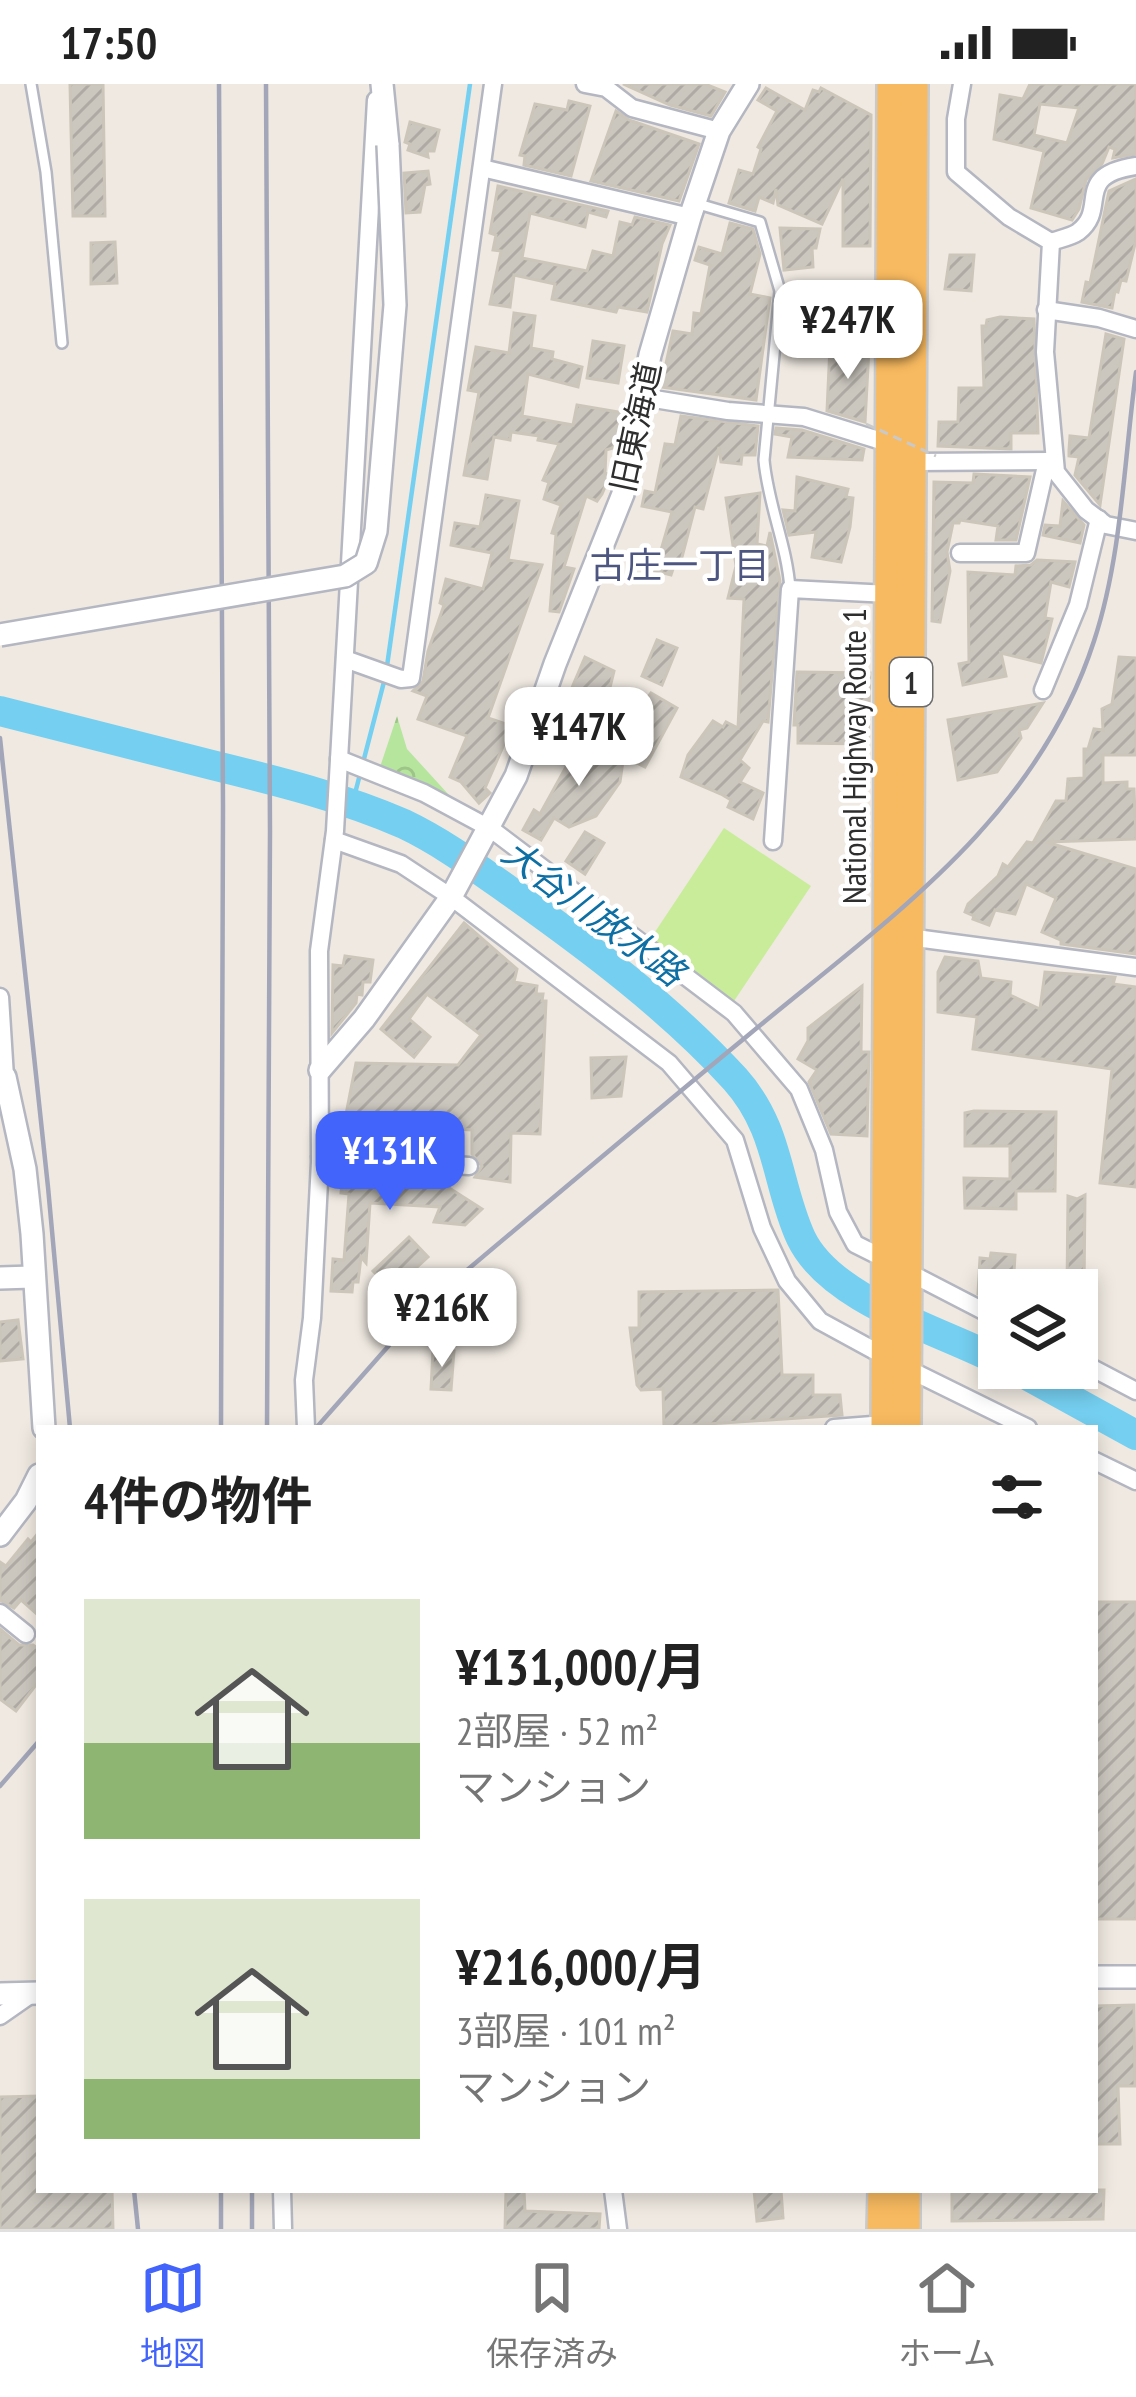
<!DOCTYPE html>
<html lang="ja">
<head>
<meta charset="utf-8">
<style>
	:root { --surface:#fff; --page:#f6f6f6; --text:#222; --muted:#767676; --line:#e0e0e0; --accent:#4264fb }
	body { margin:0; font-family:"PT Sans Narrow","Noto Sans JP",sans-serif; background:var(--page); color:var(--text); height:100vh; display:flex; flex-direction:column; font-size:45px; white-space:nowrap }
	* { box-sizing:border-box; margin:0 }
	p { font-size:39px; color:var(--muted) }
	.icon { flex:none; width:66px; height:66px; fill:none; stroke:currentColor; stroke-width:2; stroke-linecap:round; stroke-linejoin:round }
	.map { position:relative; flex:1; overflow:hidden }
	.sheet { position:absolute; left:36px; top:1341px; width:1062px; height:768px; display:flex; flex-direction:column; background:var(--surface); border-radius:0px; box-shadow:0 6px 18px #0003 }
	.sheet>* { flex:none }
	.controls { position:absolute; left:978px; top:1185px; display:grid; gap:24px }
	.controls a { display:grid; place-items:center; width:120px; height:120px; border-radius:0px; background:var(--surface); box-shadow:0 6px 18px #0003; font-size:60px }
	.price { position:absolute; translate:-50% -102px; padding:0 27px; border-radius:24px; background:#fff; color:#222; font-size:39px; line-height:78px; filter:drop-shadow(0 3px 6px #0008) }
	.price::after { content:''; position:absolute; left:50%; top:72px; width:36px; height:27px; margin-left:-18px; background:inherit; clip-path:polygon(0 0,100% 0,50% 100%) }
	.price.current { background:var(--accent); color:#fff }
	ul { padding:0; list-style:none }
	li { display:flex; align-items:center; gap:36px; height:300px; padding:0 48px }
	li span { display:grid; place-items:center; flex:none; width:336px; height:240px; border-radius:0px; color:#555 }
	li>.icon { margin-inline-start:auto }
	span .icon { width:144px; height:144px; fill:#fffc; stroke-width:1 }
	li b { font-size:51px }
	h2 { display:flex; justify-content:space-between; align-items:center; height:144px; padding:0 48px; font-size:51px }
	.status { display:flex; justify-content:space-between; align-items:center; height:84px; padding:0 60px; background:var(--surface); direction:ltr }
	.status svg { height:33px; fill:currentColor }
	.tab-bar { display:flex; justify-content:space-around; align-items:center; height:168px; border-top:3px solid var(--line); background:var(--surface); font-size:33px; color:var(--muted) }
	.tab-bar a { display:grid; justify-items:center; gap:6px }
	.tab-bar .current { color:var(--accent) }
	.map>svg:first-child { display:block }
	.forest { fill:url(#forest-crowns) }
	.pitch { fill:#c9ec9a }
	.lines { fill:none; stroke-linecap:round; stroke-linejoin:round }
	.stream { stroke:#75cff0; stroke-width:4.5 }
	.river { stroke:#75cff0; stroke-width:30 }
	.building { fill:url(#building-hatch); stroke:#cbc5ba; stroke-width:3; fill-rule:evenodd }
	.service-casing { stroke:#b4b7c1; stroke-width:14 }
	.minor-casing { stroke:#b4b7c1; stroke-width:21 }
	.tertiary-casing { stroke:#b4b7c1; stroke-width:26 }
	.trunk-casing { stroke:#c9c9c9; stroke-width:32 }
	.service { stroke:#fff; stroke-width:9 }
	.minor { stroke:#fff; stroke-width:16 }
	.tertiary { stroke:#fff; stroke-width:21 }
	.trunk { stroke:#f8ba60; stroke-width:27 }
	.rail { stroke:#a3a6b8; stroke-width:4.5 }
	.tertiary-bridge-casing { stroke:#b4b7c1; stroke-width:26; stroke-linecap:butt }
	.path-bridge { stroke:#c9c9c9; stroke-width:3; stroke-dasharray:9 6; stroke-linecap:butt }
	.tertiary-bridge { stroke:#fff; stroke-width:21 }
	.labels { text-anchor:middle; dominant-baseline:central; stroke-width:9; stroke-linejoin:round; paint-order:stroke }
	.shield { fill:#fff; stroke:#6d6d6d; stroke-width:3 }
	.shield-label { font-size:30px; font-weight:bold; fill:#2e2e2e }
	.street-label { font-size:33px; fill:#2e2e2e; stroke:#fff }
	.neighbourhood-label { font-size:36px; fill:#4d5680; stroke:#fff }
	.water-label { font-size:36px; font-style:italic; fill:#0d6fa3; stroke:#fff }
</style>
</head>
<body>
<div class="status"><b>17:50</b><svg viewBox="0 0 49 12"><path d="M0 12V9h3v3zM5 12V6h3v6zM10 12V3h3v9zM15 12V0h3v12zM26 1h20v11H26zM47 4h2v5h-2z"/></svg></div>
<div class="map">
<svg width="1136" height="2145" viewBox="0 0 1136 2145">
	<defs>
		<pattern id="forest-crowns" width="20" height="18" patternUnits="userSpaceOnUse" patternTransform="scale(3)"><rect width="20" height="18" fill="#b6e59e"/><path d="M2 6a3 3 0 1 1 6 0M12 15a3 3 0 1 1 6 0" fill="none" stroke="#9dc588"/></pattern>
		<pattern id="building-hatch" width="6" height="6" patternUnits="userSpaceOnUse" patternTransform="scale(3)"><rect width="6" height="6" fill="#cbc7bf"/><path d="M-1 1l2-2M0 6l6-6M5 7l2-2" fill="none" stroke="#afaba4"/></pattern>
	</defs>
	<rect width="100%" height="100%" fill="#efe9e1"/>
	<path class="forest" d="M397,632L407,665L459,722L380,683Z"/>
	<path class="pitch" d="M724,744L811,802L734,917L647,860Z"/>
	<g class="lines">
		<g class="stream">
			<path d="M387,582L470,0"/>
			<path d="M352,721L385,594"/>
		</g>
		<g class="river">
			<path d="M0,627C71,645 141,663 212,681C277,697 342,713 404,740C442,758 477,784 511,808C590,864 670,924 735,995C780,1045 776,1100 801,1154C831,1217 940,1246 999,1277"/>
			<path d="M1014,1284L1136,1351"/>
		</g>
	</g>
	<g class="building">
		<path d="M70,0H103L105,132H73Z"/>
		<path d="M623,0H705L725,8L711,32L670,21Z"/>
		<path d="M1030,0H1136V70L1113,74L1115,65L1109,63L1102,80L1086,96L1079,125L1072,136L1031,124L1044,67L994,55L1000,11L1023,15ZM1040,20L1079,24L1067,59L1034,51Z"/>
		<path d="M766,4L805,26L813,6L819,8L821,4L871,31L870,162H843V95L822,140L778,121L776,105L773,119L759,113L755,127L729,119L739,86L753,90L761,65L758,63L777,27L758,16Z"/>
		<path d="M569,17L590,22L571,92L524,81L525,72L520,71L535,20L567,26Z"/>
		<path d="M616,27L629,36L699,60L679,117L591,97Z"/>
		<path d="M410,38L439,46L434,67H427L428,73L408,66L410,60L405,58Z"/>
		<path d="M428,87L430,100L425,101L420,128L406,129L404,89Z"/>
		<path d="M1136,95V156L1126,197L1121,196L1118,208L1115,207L1112,224L1082,218L1086,198L1090,199L1109,107Z"/>
		<path d="M498,102L608,127L606,133L588,128L585,143L530,129L522,174L587,187L593,167L613,172L620,138L632,141L635,133L670,141L662,160L647,228L618,223L616,228L552,215L555,200L514,191L510,223L490,220L501,167L493,166L496,151L490,149Z"/>
		<path d="M730,139L753,145L760,170L750,210L770,214L756,316L661,303L673,247L692,250L694,229L701,230L710,181L695,176L699,163L722,170Z"/>
		<path d="M780,144L820,145L816,164H812L813,183L784,186Z"/>
		<path d="M115,158L117,199L91,200V159Z"/>
		<path d="M950,171H974L971,207L945,205Z"/>
		<path d="M514,229L535,232L531,264L553,268L552,275L582,283L578,303L528,290L522,332L573,341L577,321L624,329L616,363L606,366L605,389L610,391L602,410L597,417L586,412L564,483L574,485L559,528L550,527L556,450L552,449L561,421L544,415L549,398L543,396L559,360L538,356L539,352L511,348L510,356L494,353L487,395L464,391L479,308L468,306L476,263L509,269Z"/>
		<path d="M1000,233L1034,235L1038,349H1011V365L938,362L939,338H958L959,304H984L982,242H986L987,236Z"/>
		<path d="M1106,250L1124,255L1100,421L1075,391L1079,373L1069,372V366L1070,352L1089,354Z"/>
		<path d="M593,257L624,262L618,299L587,294Z"/>
		<path d="M830,262L869,264L865,338L827,327Z"/>
		<path d="M681,332L758,342L755,371H742L741,380L721,378L719,363L703,425L695,423L681,477L676,476L671,491L655,487L672,428L642,422L645,407L655,409L665,360L675,361Z"/>
		<path d="M776,344L802,346L864,365L862,376L788,373L792,353L775,350Z"/>
		<path d="M974,390L1030,393L1016,456H996L998,442L960,436L959,439H953L947,468L950,487L940,538L932,537L934,398L973,399Z"/>
		<path d="M797,393L848,405L846,413L853,414L850,443L841,478L812,473L816,448L789,451L783,426L795,427Z"/>
		<path d="M760,409L757,460L767,462L770,448L780,497L768,638L763,637L740,676L749,684L740,698L763,709L753,735L728,723L731,716L721,710L681,693L688,671L713,637L723,643L726,638L738,644L744,515L728,514L736,482L726,414Z"/>
		<path d="M486,411L519,417L508,476L542,481L488,634L512,642L485,704L490,709L479,719L461,698L450,693L467,652L418,635L427,612L413,607L423,597L428,567L444,521L440,519L446,495L483,505L492,469L451,461L455,439L480,443Z"/>
		<path d="M1063,417L1084,441L1080,459L1043,451L1045,441L1060,442Z"/>
		<path d="M1037,476L1075,478L1069,503L1051,498L1045,534L1052,535L1041,579L1001,569L1006,592L963,601L959,580L969,578L968,488L1015,491L1016,482L1031,481Z"/>
		<path d="M657,556L677,564L662,601L642,592Z"/>
		<path d="M585,573L614,587L607,616L635,631L651,609L677,624L645,683L615,668L628,644L604,632L598,644L571,630L581,611L571,606Z"/>
		<path d="M1119,573L1136,574V671H1103V699L1127,698V705H1134L1136,755L1046,758L1136,785V870L1061,860V856L1042,848L1056,814L1026,800L1015,830L995,826L989,841L973,835L974,832L965,828L968,820L998,792L1003,780L1008,783L1027,758L1033,759L1056,717H1066L1068,695L1084,694V665H1088L1094,645L1103,646L1102,625L1112,620Z"/>
		<path d="M797,588L870,589L868,660L798,659V641H794Z"/>
		<path d="M1043,619L1027,644L1019,646L1021,654L997,688L958,696L948,636Z"/>
		<path d="M582,654L623,677L620,698L596,732L569,743L554,734L541,756L523,746L534,726L540,730Z"/>
		<path d="M585,748L604,759L585,790L566,777Z"/>
		<path d="M464,839L517,885L514,898L537,902L536,910H543L542,917H546L540,1050L511,1049L510,1098L475,1093L482,1082L472,1070V1046L456,1045V1036L424,1035L421,1066L340,1061L356,979L458,981L481,951L427,910L409,935L430,953L414,973L381,945Z"/>
		<path d="M345,872L373,876L370,898H363L362,911L357,910L356,919L332,949L333,881L343,882Z"/>
		<path d="M945,873L978,877L981,894L1011,898L1010,911L1040,925L1045,888L1115,893L1113,900L1136,903V1103L1100,1099L1112,985L973,965L977,933L938,928V888Z"/>
		<path d="M862,902L861,968H869L867,1052L831,1050L809,998L817,986L798,975L808,957V944Z"/>
		<path d="M626,973L621,1012L592,1014L591,974Z"/>
		<path d="M974,1027L1056,1028L1055,1107H1016V1125L965,1124L964,1094L1010,1095V1062H965V1029Z"/>
		<path d="M343,1087L432,1093L482,1125L465,1141L434,1138L440,1123L370,1119L366,1179L361,1173L358,1198H353L352,1208L331,1207L333,1175L344,1176L349,1110L341,1109Z"/>
		<path d="M1085,1111L1084,1206H1067L1068,1112L1077,1115Z"/>
		<path d="M409,1153L428,1173L392,1206L373,1187Z"/>
		<path d="M991,1169L1015,1171L1013,1206H999V1221L978,1210L980,1174L990,1175Z"/>
		<path d="M778,1206L782,1291H813V1311H840L842,1331L664,1343L663,1305L641,1306L637,1301L630,1244H639V1208Z"/>
		<path d="M18,1236L23,1275L0,1277V1238Z"/>
		<path d="M433,1266L454,1267L451,1306L431,1305Z"/>
		<path d="M39,1448V1532L21,1516L14,1524L0,1516V1478L6,1482L28,1455L31,1458Z"/>
		<rect x="1095" y="1518" width="41" height="317"/>
		<path d="M0,1545L19,1561H33L39,1565V1597L16,1627L0,1615Z"/>
		<path d="M1134,1921L1135,2002H1118L1120,2060H1095V1922Z"/>
		<path d="M39,2012V2106H112L113,2145H0V2013Z"/>
		<path d="M506,2106H524L525,2127L600,2130L599,2145H505Z"/>
		<path d="M754,2106H781L783,2134L757,2137Z"/>
		<path d="M952,2106H1104L1103,2135L952,2137Z"/>
	</g>
	<g class="lines">
		<defs>
			<g id="service">
				<path d="M31,0L46,88L62,259"/>
				<path d="M695,119L760,138L780,207L764,376C768,421 787,461 790,505"/>
			</g>
			<g id="minor">
				<path d="M585,0L606,4L632,24L719,47"/>
				<path d="M962,0L956,35V88L1009,133L1051,158L1045,268L1056,388L1086,426L1106,441L1136,447"/>
				<path d="M482,84L690,133"/>
				<path d="M1051,158C1059,155 1071,153 1078,148C1110,124 1071,92 1136,82"/>
				<path d="M1046,226L1099,234L1136,245"/>
				<path d="M642,313L728,327L804,333L888,359"/>
				<path d="M915,378L1052,377"/>
				<path d="M960,469H1026L1047,377"/>
				<path d="M345,575L401,595L411,594L493,0"/>
				<path d="M1043,606L1078,521L1099,435"/>
				<path d="M339,675L424,709L491,745L734,929L799,1005L824,1066L838,1128L855,1160L883,1174"/>
				<path d="M334,756L401,780L451,813L669,979L735,1056L762,1144L787,1197L820,1237L908,1285L1028,1344"/>
				<path d="M773,757L790,505L889,510"/>
				<path d="M908,853L1136,883"/>
				<path d="M0,913L5,993"/>
				<path d="M320,1073L469,1082"/>
				<path d="M908,1188L999,1235"/>
				<path d="M1077,1276L1136,1307"/>
				<path d="M306,1344L304,1296L312,1234L320,1078L319,867L335,747L376,16"/>
				<path d="M834,1344L885,1340"/>
				<path d="M1095,1377L1136,1397"/>
				<path d="M0,1529L26,1550"/>
				<path d="M0,1932L33,1909"/>
				<path d="M282,2106L283,2145"/>
				<path d="M613,2106L618,2145"/>
			</g>
			<g id="tertiary">
				<path d="M382,0L388,61"/>
				<path d="M320,986L364,935L451,813L516,692L555,580L623,410L650,271L690,133L719,47L748,0"/>
				<path d="M5,993L25,1085L32,1150L44,1344"/>
				<path d="M0,1194L32,1193"/>
				<path d="M0,1451L26,1417L39,1391"/>
				<path d="M1095,1893H1136"/>
				<path d="M0,1910L39,1909"/>
			</g>
			<g id="trunk">
				<path d="M885,1344L891,0"/>
				<path d="M907,1344L914,0"/>
				<path d="M906,2106V2145"/>
				<path d="M881,2145L882,2106"/>
			</g>
		</defs>
		<use href="#service" class="service-casing"/>
		<use href="#minor" class="minor-casing"/>
		<use href="#tertiary" class="tertiary-casing"/>
		<use href="#trunk" class="trunk-casing"/>
		<use href="#service" class="service"/>
		<use href="#minor" class="minor"/>
		<use href="#tertiary" class="tertiary"/>
		<use href="#trunk" class="trunk"/>
		<g class="rail">
			<path d="M219,0L223,723L221,1344"/>
			<path d="M266,0L270,747L267,1344"/>
			<path d="M0,654L48,1103L70,1344"/>
			<path d="M316,1344L407,1241L460,1192C555,1112 650,1032 746,953C885,837 1036,737 1094,557C1122,472 1124,376 1136,288"/>
			<path d="M0,1702L39,1657"/>
			<path d="M134,2106L138,2145"/>
			<path d="M252,2106V2145"/>
			<path d="M221,2145V2106"/>
		</g>
		<defs>
			<path id="tertiary-bridge" d="M0,551L345,492L366,479L376,447L395,221L388,61"/>
		</defs>
		<use href="#tertiary-bridge" class="tertiary-bridge-casing"/>
		<path class="path-bridge" d="M866,340L936,372"/>
		<use href="#tertiary-bridge" class="tertiary-bridge"/>
	</g>
	<g class="labels">
		<rect class="shield" x="890" y="574" width="42" height="48" rx="9"/>
		<g class="shield-label">
			<text x="911" y="598">1</text>
		</g>
		<g class="street-label">
			<text transform="translate(635 343) rotate(-78)">旧東海道</text>
			<text transform="translate(853 672) rotate(-90)">National Highway Route 1</text>
		</g>
		<g class="neighbourhood-label">
			<text x="680" y="480">古庄一丁目</text>
		</g>
		<g class="water-label">
			<text transform="translate(594 828) rotate(37)">大谷川放水路</text>
		</g>
	</g>
</svg>
<div class="controls">
<a><svg class="icon" aria-label="layers" viewBox="0 0 24 24"><path d="M12 4l9 5-9 5-9-5zM3 14l9 5 9-5"/></svg></a>
</div>
<b class="price" style="left:848px;top:298px">¥247K</b>
<b class="price" style="left:579px;top:705px">¥147K</b>
<b class="price current" style="left:390px;top:1129px">¥131K</b>
<b class="price" style="left:442px;top:1286px">¥216K</b>
<section class="sheet">
<h2>4件の物件<svg class="icon" aria-label="filters" viewBox="0 0 24 24"><path d="M4 7h16M4 17h16"/><circle cx="9" cy="7" r="2"/><circle cx="15" cy="17" r="2"/></svg></h2>
<ul>
<li><span style="background:linear-gradient(#dfe7d0 60%,#8fb573 0)"><svg class="icon" aria-label="home" viewBox="0 0 24 24"><path d="M3 11l9-7 9 7M6 9v11h12V9"/></svg></span><div><b>¥131,000/月</b><p>2部屋 · 52 m²</p><p>マンション</p></div></li>
<li><span style="background:linear-gradient(#dfe7d0 75%,#8fb573 0)"><svg class="icon" aria-label="home" viewBox="0 0 24 24"><path d="M3 11l9-7 9 7M6 9v11h12V9"/></svg></span><div><b>¥216,000/月</b><p>3部屋 · 101 m²</p><p>マンション</p></div></li>
</ul>
</section>
</div>
<nav class="tab-bar">
<a class="current"><svg class="icon" aria-label="map" viewBox="0 0 24 24"><path d="M3 6l6-2 6 2 6-2v14l-6 2-6-2-6 2zM9 4v14M15 6v14"/></svg>地図</a>
<a><svg class="icon" aria-label="saved" viewBox="0 0 24 24"><path d="M7 4h10v16l-5-4-5 4z"/></svg>保存済み</a>
<a><svg class="icon" aria-label="home" viewBox="0 0 24 24"><path d="M3 11l9-7 9 7M6 9v11h12V9"/></svg>ホーム</a>
</nav>
</body>
</html>
